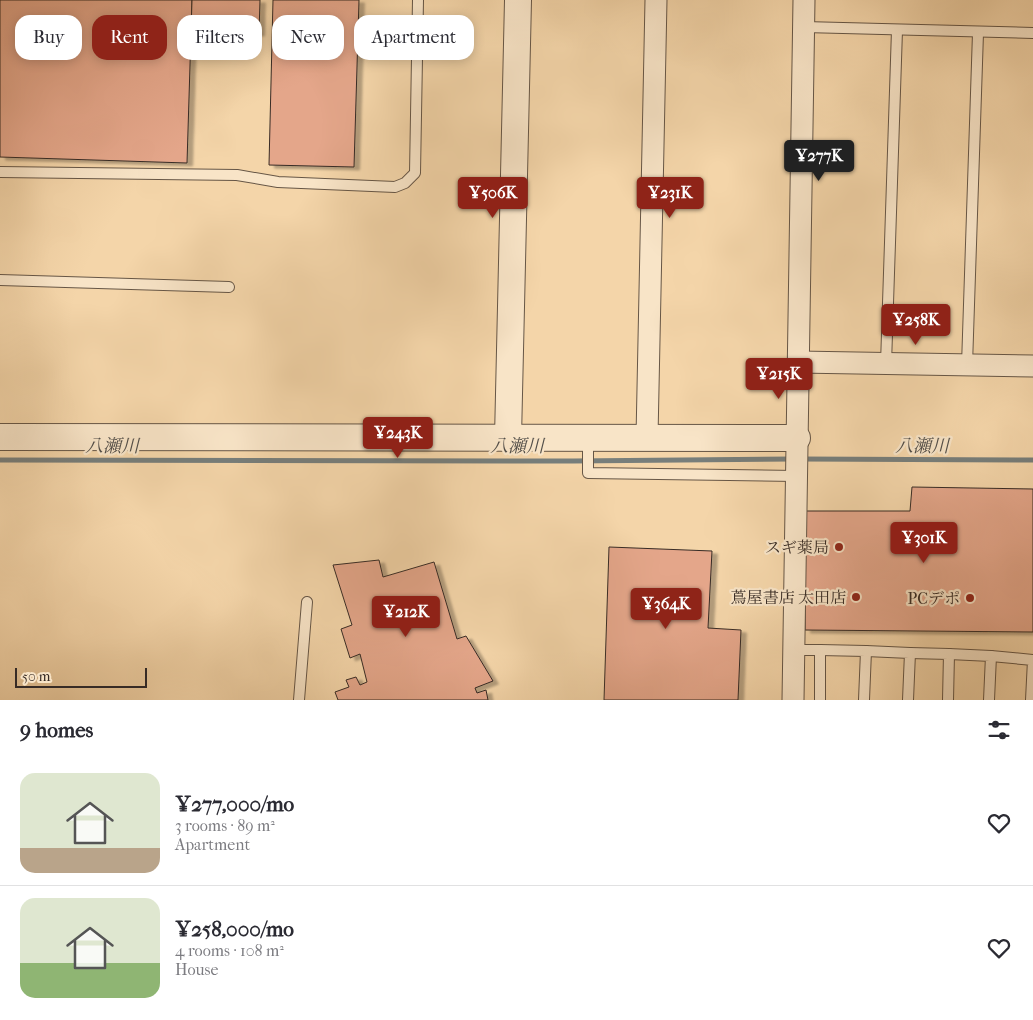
<!DOCTYPE html>
<html lang="en">
<head>
<meta charset="utf-8">
<style>
	:root { --surface:#fff; --page:#f2f2f3; --text:#2b2b33; --muted:#7c7c81; --line:#e1e1e2; --accent:#8f2418 }
	body { margin:0; font-family:"IM FELL French Canon","Noto Serif JP",serif; background:var(--page); color:var(--text); height:100vh; display:flex; flex-direction:column; font-size:19px; white-space:nowrap }
	* { box-sizing:border-box; margin:0 }
	p { font-size:16px; color:var(--muted) }
	.icon { flex:none; width:28px; height:28px; fill:none; stroke:currentColor; stroke-width:2; stroke-linecap:round; stroke-linejoin:round }
	.map { position:relative; height:700px; overflow:hidden }
	.sheet { display:flex; flex-direction:column; background:var(--surface); flex:1 }
	.sheet>* { flex:none }
	.hud { position:absolute; left:15px; top:15px; width:500px; height:45px; display:flex; gap:10px }
	.scale { position:absolute; left:15px; bottom:12px; width:132px; box-sizing:border-box; padding-left:5px; border:2px solid #372b25; border-top:0; font-size:14px; line-height:18px; white-space:nowrap; color:#372b25; -webkit-text-stroke:4px #f8e4c7; paint-order:stroke }
	.price { position:absolute; translate:-50% -42px; padding:0 11px; border-radius:5px; background:var(--accent); color:#fff; font-size:16px; line-height:32px; filter:drop-shadow(0 1px 2px #0008) }
	.price::after { content:''; position:absolute; left:50%; top:30px; width:15px; height:11px; margin-left:-8px; background:inherit; clip-path:polygon(0 0,100% 0,50% 100%) }
	.price.on { background:#222; color:#fff }
	ul { padding:0; list-style:none }
	li { display:flex; align-items:center; gap:15px; height:125px; padding:0 20px }
	li+li { border-top:1px solid var(--line) }
	li span { display:grid; place-items:center; flex:none; width:140px; height:100px; border-radius:15px; color:#555 }
	li>.icon { margin-inline-start:auto }
	span .icon { width:60px; height:60px; fill:#fffc; stroke-width:1 }
	li b { font-size:21px }
	h2 { display:flex; justify-content:space-between; align-items:center; height:60px; padding:0 20px; font-size:21px }
	.pill { padding:0 18px; border-radius:15px; background:var(--surface); box-shadow:0 2px 12px #0003; font-size:18px; line-height:45px }
	.pill.on { background:var(--accent); color:#fff }
	.map>svg:first-child { display:block }
	.lines { fill:none; stroke-linecap:round; stroke-linejoin:round }
	.stream { stroke:#777e7b; stroke-width:5 }
	.building { fill:#e4a68a; stroke:#372b25; filter:url(#shadow) }
	.service-casing { stroke:#665646; stroke-width:12 }
	.minor-casing { stroke:#665646; stroke-width:23 }
	.tertiary-casing { stroke:#665646; stroke-width:28 }
	.service { stroke:#f8e4c7; stroke-width:10 }
	.minor { stroke:#f8e4c7; stroke-width:21 }
	.tertiary { stroke:#f8e4c7; stroke-width:26 }
	.poi-dot { fill:#8f2418; stroke:#f8e4c7; stroke-width:2 }
	.labels { text-anchor:middle; dominant-baseline:central; stroke-width:4.5; stroke-linejoin:round; paint-order:stroke }
	.poi-label { font-size:16px; fill:#372b25; stroke:#f8e4c7; text-anchor:end }
	.water-label { font-size:18px; font-style:italic; fill:#524e49; stroke:#f8e4c7 }
</style>
</head>
<body>
<div class="map">
<svg width="1033" height="700" viewBox="0 0 1033 700">
	<defs>
		<filter id="shadow"><feDropShadow dx="5.5" dy="3" stdDeviation="1" flood-color="#0004"/></filter>
	</defs>
	<rect width="100%" height="100%" fill="#f4d5a9"/>
	<filter id="stains"><feTurbulence type="fractalNoise" baseFrequency=".004" numOctaves="4"/><feColorMatrix values="0 0 0 0 .2 0 0 0 0 .09 0 0 0 0 .02 0 0 0 .5 -.17"/></filter>
	<radialGradient id="worn" r=".72"><stop offset=".6" stop-color="#630" stop-opacity="0"/><stop offset="1" stop-color="#630" stop-opacity=".3"/></radialGradient>
	<g class="lines">
		<g class="stream">
			<path d="M801,459L1033,460"/>
			<path d="M0,460L573,461L793,459"/>
		</g>
	</g>
	<g class="building">
		<path d="M0,0H192L187,163L0,157Z"/>
		<path d="M192,0H260L259,33L191,32Z"/>
		<path d="M273,0H359L354,167L269,165Z"/>
		<path d="M912,487L1033,489V632L805,630V511H910Z"/>
		<path d="M609,547L712,551L708,628L741,630L738,700H604Z"/>
		<path d="M379,560L383,577L434,562L457,639L466,636L493,681L475,688L477,693L486,690L488,700H338L335,692L349,687L346,680L356,677L360,685L367,682L360,654L350,658L341,629L352,625L333,565Z"/>
	</g>
	<g class="lines">
		<defs>
			<g id="service">
				<path d="M804,27L1033,33"/>
				<path d="M0,172L237,175L278,182L395,187L405,183L415,173L418,0"/>
				<path d="M0,280L229,287"/>
				<path d="M886,364L897,30"/>
				<path d="M967,365L978,33"/>
				<path d="M588,438V473L796,476"/>
				<path d="M794,650H820V700"/>
				<path d="M820,650L866,651L864,700"/>
				<path d="M866,651L910,653L908,700"/>
				<path d="M910,653L949,654L948,700"/>
				<path d="M949,654L991,656L989,700"/>
				<path d="M991,656L1033,660L1031,700"/>
				<path d="M299,700L307,602"/>
			</g>
			<g id="minor">
				<path d="M798,362L1033,366"/>
				<path d="M647,437L656,0"/>
				<path d="M793,700L804,0"/>
			</g>
			<g id="tertiary">
				<path d="M0,437L797,438"/>
				<path d="M508,438L518,0"/>
			</g>
		</defs>
		<use href="#service" class="service-casing"/>
		<use href="#minor" class="minor-casing"/>
		<use href="#tertiary" class="tertiary-casing"/>
		<use href="#service" class="service"/>
		<use href="#minor" class="minor"/>
		<use href="#tertiary" class="tertiary"/>
	</g>
	<g class="poi-dot">
		<circle cx="839" cy="547" r="5"/>
		<circle cx="856" cy="597" r="5"/>
		<circle cx="970" cy="598" r="5"/>
	</g>
	<g class="labels">
		<g class="poi-label">
			<text x="829" y="547">スギ薬局</text>
			<text x="846" y="597">蔦屋書店 太田店</text>
			<text x="960" y="598">PCデポ</text>
		</g>
		<g class="water-label">
			<text x="112" y="446">八瀬川</text>
			<text x="517" y="446">八瀬川</text>
			<text x="922" y="446">八瀬川</text>
		</g>
	</g>
	<rect width="100%" height="100%" filter="url(#stains)"/>
	<rect width="100%" height="100%" fill="url(#worn)"/>
</svg>
<div class="scale">50 m</div>
<b class="price on" style="left:819px;top:182px">¥277K</b>
<b class="price" style="left:493px;top:219px">¥506K</b>
<b class="price" style="left:670px;top:219px">¥231K</b>
<b class="price" style="left:916px;top:346px">¥258K</b>
<b class="price" style="left:779px;top:400px">¥215K</b>
<b class="price" style="left:398px;top:459px">¥243K</b>
<b class="price" style="left:924px;top:564px">¥301K</b>
<b class="price" style="left:666px;top:630px">¥364K</b>
<b class="price" style="left:406px;top:638px">¥212K</b>
<div class="hud">
<a class="pill">Buy</a>
<a class="pill on">Rent</a>
<a class="pill">Filters</a>
<a class="pill">New</a>
<a class="pill">Apartment</a>
</div>
</div>
<section class="sheet">
<h2>9 homes<svg class="icon" aria-label="filters" viewBox="0 0 24 24"><path d="M4 7h16M4 17h16"/><circle cx="9" cy="7" r="2"/><circle cx="15" cy="17" r="2"/></svg></h2>
<ul>
<li><span style="background:linear-gradient(#dfe7d0 75%,#b9a48a 0)"><svg class="icon" aria-label="home" viewBox="0 0 24 24"><path d="M3 11l9-7 9 7M6 9v11h12V9"/></svg></span><div><b>¥277,000/mo</b><p>3 rooms · 89 m²</p><p>Apartment</p></div><svg class="icon" aria-label="heart" viewBox="0 0 24 24"><path d="M12 20l-8-8c-3-5 5-10 8-4 3-6 11-1 8 4z"/></svg></li>
<li><span style="background:linear-gradient(#dfe7d0 65%,#8fb573 0)"><svg class="icon" aria-label="home" viewBox="0 0 24 24"><path d="M3 11l9-7 9 7M6 9v11h12V9"/></svg></span><div><b>¥258,000/mo</b><p>4 rooms · 108 m²</p><p>House</p></div><svg class="icon" aria-label="heart" viewBox="0 0 24 24"><path d="M12 20l-8-8c-3-5 5-10 8-4 3-6 11-1 8 4z"/></svg></li>
</ul>
</section>
</body>
</html>
